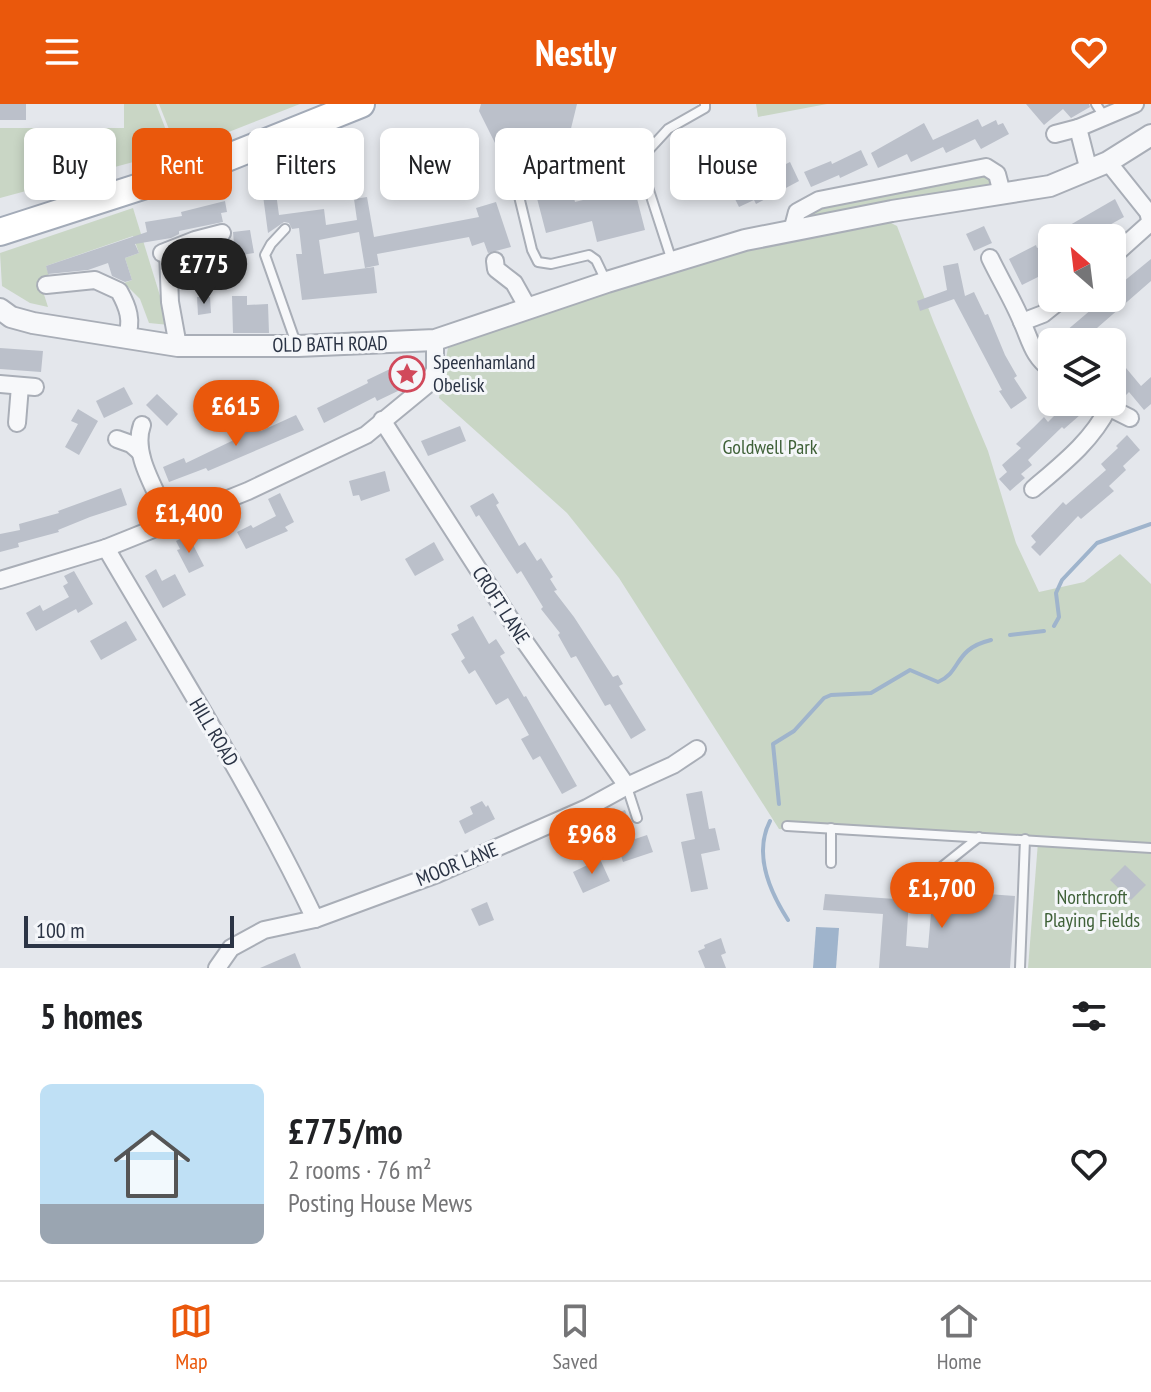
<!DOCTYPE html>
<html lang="en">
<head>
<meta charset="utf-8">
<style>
	:root { --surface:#fff; --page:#f2f2f2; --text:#202124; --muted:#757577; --line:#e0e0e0; --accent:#ea580c }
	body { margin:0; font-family:"PT Sans Narrow",sans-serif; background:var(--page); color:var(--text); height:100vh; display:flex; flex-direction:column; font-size:30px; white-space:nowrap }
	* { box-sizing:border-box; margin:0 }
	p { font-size:26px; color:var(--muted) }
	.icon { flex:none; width:44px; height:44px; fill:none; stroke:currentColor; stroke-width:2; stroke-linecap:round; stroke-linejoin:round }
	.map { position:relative; height:864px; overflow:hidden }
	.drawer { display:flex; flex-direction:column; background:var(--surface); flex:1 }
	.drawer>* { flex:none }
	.hud { position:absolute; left:24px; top:24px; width:1104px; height:72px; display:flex; gap:16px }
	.needle { width:52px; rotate:332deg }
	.fabs { position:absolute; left:1038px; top:120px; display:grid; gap:16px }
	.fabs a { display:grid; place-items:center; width:88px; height:88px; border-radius:12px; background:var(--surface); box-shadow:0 4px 12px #0003; font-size:40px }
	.scale { position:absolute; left:24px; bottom:20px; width:210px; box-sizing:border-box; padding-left:8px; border:4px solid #2b3445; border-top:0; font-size:22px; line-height:28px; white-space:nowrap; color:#2b3445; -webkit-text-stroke:6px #f4f6f9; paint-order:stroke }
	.price { position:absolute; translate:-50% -68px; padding:0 18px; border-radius:28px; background:var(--accent); color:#fff; font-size:26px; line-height:52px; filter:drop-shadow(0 2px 4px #0008) }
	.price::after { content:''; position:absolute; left:50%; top:48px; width:24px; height:18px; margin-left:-12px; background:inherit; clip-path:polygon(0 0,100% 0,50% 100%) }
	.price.current { background:#222; color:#fff }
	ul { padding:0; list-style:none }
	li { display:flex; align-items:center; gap:24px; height:200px; padding:0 40px }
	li+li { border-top:2px solid var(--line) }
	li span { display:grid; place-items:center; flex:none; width:224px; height:160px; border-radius:12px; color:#555 }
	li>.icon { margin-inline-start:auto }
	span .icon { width:96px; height:96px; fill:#fffc; stroke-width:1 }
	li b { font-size:34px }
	h2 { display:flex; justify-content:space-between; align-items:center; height:96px; padding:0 40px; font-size:34px }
	.tag { padding:0 28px; border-radius:12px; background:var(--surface); box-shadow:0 4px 12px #0003; font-size:28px; line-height:72px }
	.tag.current { background:var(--accent); color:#fff }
	header { display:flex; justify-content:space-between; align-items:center; height:104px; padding:0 40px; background:var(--accent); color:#fff; font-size:36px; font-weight:700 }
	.tab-bar { display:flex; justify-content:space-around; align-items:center; height:112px; border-top:2px solid var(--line); background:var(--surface); font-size:22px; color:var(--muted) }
	.tab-bar a { display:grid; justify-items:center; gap:4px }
	.tab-bar .current { color:var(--accent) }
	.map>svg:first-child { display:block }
	.green { fill:#c9d6c5 }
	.water { fill:#9fb4cc }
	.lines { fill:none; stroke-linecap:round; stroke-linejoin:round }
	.stream { stroke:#9fb4cc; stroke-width:4 }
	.building { fill:#bbc0ca }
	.service-casing { stroke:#a9aeb7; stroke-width:12 }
	.minor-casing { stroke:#a9aeb7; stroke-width:20 }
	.tertiary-casing { stroke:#a9aeb7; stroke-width:24 }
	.primary-casing { stroke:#a3abb8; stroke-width:30 }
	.service { stroke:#f7f8fa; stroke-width:8 }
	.minor { stroke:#f7f8fa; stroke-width:16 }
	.tertiary { stroke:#f7f8fa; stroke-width:20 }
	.primary { stroke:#fff; stroke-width:26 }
	.labels { text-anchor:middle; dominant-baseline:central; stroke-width:6; stroke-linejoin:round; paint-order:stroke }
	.street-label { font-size:20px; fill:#2b3445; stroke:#f4f6f9 }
	.poi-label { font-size:20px; fill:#2b3445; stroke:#f4f6f9; text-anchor:start }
	.park-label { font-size:20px; fill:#3f6138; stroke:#f4f6f9 }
</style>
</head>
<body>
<header><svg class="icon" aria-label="menu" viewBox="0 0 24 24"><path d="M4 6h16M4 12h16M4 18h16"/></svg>Nestly<svg class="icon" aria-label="heart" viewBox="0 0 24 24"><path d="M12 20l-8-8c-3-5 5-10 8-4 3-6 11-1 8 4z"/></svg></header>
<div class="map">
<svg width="1151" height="864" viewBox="0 0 1151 864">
	<rect width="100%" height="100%" fill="#e4e7ec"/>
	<g class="green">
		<path d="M124,0H156L174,47L0,94V24H124Z"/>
		<path d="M159,0H300L178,48Z"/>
		<path d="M756,0H827L758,13Z"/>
		<path d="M986,64L1001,88L793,126L798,108Z"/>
		<path d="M133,104L169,221L149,219L140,195L124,179L132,176L125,154L139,149L133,132L46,162L51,178L41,181L48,203L30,199L2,182L0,149Z"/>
		<path d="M887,117L897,122L934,219L988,347L1016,439L1039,488L1084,478L1120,450L1151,480V739L1085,734L1024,737V741L779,725L619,474L567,409L439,294L449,238L747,143Z"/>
		<path d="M1038,738L1151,745V864H1028Z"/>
	</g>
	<path class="water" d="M816,823L839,824L836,864H813Z"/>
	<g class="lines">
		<g class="stream">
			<path d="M1054,522L1059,513L1056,489L1062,476L1097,439L1151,420"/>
			<path d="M1010,531L1044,527"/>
			<path d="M779,700L773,640L794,627L824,594L831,591L871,589L910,566L938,578C962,568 953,545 991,536"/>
			<path d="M770,717C753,750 770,788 788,816"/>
		</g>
	</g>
	<g class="building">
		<rect x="0" y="0" width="26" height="16"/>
		<path d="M481,0H577L564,53L575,98L634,83L645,126L597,138L592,117L546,129L526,52L496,41L479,7Z"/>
		<path d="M1026,0H1089L1090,3L1071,14L1063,5L1044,21Z"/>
		<path d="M978,15L982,23L996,16L998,21L1003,19L1009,30L981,45L975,35L946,49L943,43L911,58L907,50L878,64L871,49L924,19L933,36Z"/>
		<path d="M348,43L350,63L354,62L355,74L324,78L322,62L330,61L329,45Z"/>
		<path d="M861,46L868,61L840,74L839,71L811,83L804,68L831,57L832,60Z"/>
		<path d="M790,58L799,77L756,100L754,96L739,103L731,87Z"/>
		<path d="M275,82L279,111L324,105L326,121L357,116L354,95L367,93L374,133L479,113L476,104L496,98L511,143L488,149L484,138L472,142L469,133L377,150L379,161L365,164L359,128L319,136L324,170L374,163L377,189L302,196L296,150H302L299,124L292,125L289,119L284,118L268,129L262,84Z"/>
		<path d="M1115,95L1124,113L1086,134H1076L1070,121Z"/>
		<path d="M225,97L227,108L221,109L223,118L179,127V130L171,134L135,140L139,149L125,154L132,176L125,178L112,172L108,159L88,166L48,170L46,162L147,128L145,118L182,112L181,108Z"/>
		<path d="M984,122L992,139L974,147L966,130Z"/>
		<path d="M250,126L254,149L235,152L233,128Z"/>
		<path d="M1052,137V166L1022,181L1009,155L1036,141L1037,144Z"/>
		<path d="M226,150L229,171L186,178L183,159Z"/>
		<path d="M1151,155V177L1097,224L1080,238H1053L1105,194H1112V187Z"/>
		<path d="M958,159L965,192L974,188L985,211L988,210L1005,251L1017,272L1014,274L1027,294L1011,305L999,287L1002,286L954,195L920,207L917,197L947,186L943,162Z"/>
		<path d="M232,192H247V201L268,200L269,229H233Z"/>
		<path d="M197,193H210L211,209L198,211Z"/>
		<path d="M0,244L43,247L41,268L0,265Z"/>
		<path d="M1112,260L1120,269L1126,264L1141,282L1151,273V300L1144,306L1129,288L1124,293L1112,279Z"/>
		<path d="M390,265L400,286L377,297L375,293L324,319L317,304L368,279L367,276Z"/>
		<path d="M124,283L133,300L104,314L96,297Z"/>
		<path d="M157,290L178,310L167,322L146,301Z"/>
		<path d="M1068,298L1080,311L1064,325L1062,323L1028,356L1032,361L1021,370L1025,374L1010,387L999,375L1007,368L1002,361L1021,344L1016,340L1033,324L1044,313L1048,318Z"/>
		<path d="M78,305L98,317L79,351L65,343L78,320L71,317Z"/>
		<path d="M296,311L304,326L208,367L206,364L169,378L163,363L184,354L186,359L238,334L236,329L257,318L261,327Z"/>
		<path d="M460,322L466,337L428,352L421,337Z"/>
		<path d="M1127,331L1140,346L1123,362L1126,366L1109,382L1114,387L1081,415L1078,412L1040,452L1031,443L1036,438L1031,432L1063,398L1066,401L1106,366L1101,360L1118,344L1116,342Z"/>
		<path d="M385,367L390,387L361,397L359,391L353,392L349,377Z"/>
		<path d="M121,384L127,401L90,413L58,426L59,428L18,439L19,443L0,448V430L20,426L19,420L59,409L58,407Z"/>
		<path d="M280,389L294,418L285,423L288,427L246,445L237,428L251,421L253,424L276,412L268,395Z"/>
		<path d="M493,389L499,399L496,401L519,442L525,438L537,457L541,454L553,473L550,475L557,486L554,487L574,513L613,573L618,571L623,580L619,582L646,626L631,635L610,600L605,602L576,552L571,554L558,531L560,529L541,505L543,503L521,467L517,470L479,411L476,413L470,402Z"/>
		<path d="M188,431L204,462L189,469L177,446L180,445L176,437Z"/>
		<path d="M434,438L444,456L415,472L405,455Z"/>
		<path d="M156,465L162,477L175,470L186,491L163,504L145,472Z"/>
		<path d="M74,467L93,500L78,509L76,505L36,527L26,509L40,501L43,507L69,493L63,482L68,479L64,472Z"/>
		<path d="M473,512L489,540L496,535L505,549L500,552L524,593L526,592L577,682L562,690L540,652L533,656L521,635L529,631L508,594L496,601L475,566L469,570L461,557L465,554L451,530L459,526L457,521Z"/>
		<path d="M126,517L137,536L101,556L90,537Z"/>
		<path d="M702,687L709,725L715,724L720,746L701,750L708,785L691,788L681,738L695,735L686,690Z"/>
		<path d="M482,697L486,703L488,701L495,715L465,730L459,717L473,710L470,703Z"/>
		<path d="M625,706L635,735L647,731L653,748L623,758L608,712Z"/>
		<path d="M600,755L610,777L583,789L573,768Z"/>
		<path d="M1125,761L1146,781L1131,796L1110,776Z"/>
		<path d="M933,786L1015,792L1010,864H879L883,810L823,806L825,790L909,796L906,842L928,844Z"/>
		<path d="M487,798L494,816L479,822L471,805Z"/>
		<path d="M721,834L726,849L721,851L726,864H705L698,847L705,844L704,841Z"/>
		<path d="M295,849L301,864H260Z"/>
	</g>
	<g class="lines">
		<defs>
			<g id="service">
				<path d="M1096,0L1105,14"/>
				<path d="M517,84L532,146L538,158L551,160L589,151L596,156L606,177"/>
				<path d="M285,125L271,140L265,151L297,242"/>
				<path d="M672,157L645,74V50L668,25L705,4V0"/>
				<path d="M627,683L637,714"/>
				<path d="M787,722L1151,744"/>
				<path d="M831,759V724"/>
				<path d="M939,765L979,733"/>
				<path d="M1020,864L1025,735"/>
			</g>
			<g id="minor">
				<path d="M1055,30L1078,24"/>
				<path d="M1108,58L1148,108L1151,119"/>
				<path d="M1089,67L1078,24L1135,0"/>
				<path d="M792,127L797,108L819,96L986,63L997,70L1002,89"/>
				<path d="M168,147L170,198L178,242"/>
				<path d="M162,149L195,136L222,129"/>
				<path d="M1112,153L1151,118"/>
				<path d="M990,154C1000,175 1013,196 1022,218C1031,238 1033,253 1052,266"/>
				<path d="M495,157L496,165L514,179L528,204"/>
				<path d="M46,181L95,176L119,187C128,203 133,217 126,234"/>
				<path d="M1022,218L1043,210L1063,194"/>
				<path d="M0,280L35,283"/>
				<path d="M1100,299L1130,314"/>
				<path d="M382,316L525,538L627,682"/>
				<path d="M17,319L20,282"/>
				<path d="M142,321C131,351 158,388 169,417"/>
				<path d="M117,335L131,340L139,347"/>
				<path d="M1033,385C1061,361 1092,337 1108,304"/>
				<path d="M106,444C178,567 254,687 315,815"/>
				<path d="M0,476L106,444L248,387L366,331L428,280L435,266V236"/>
				<path d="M217,864L231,844L264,826L315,815L437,770L587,704L627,682L673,661L697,645"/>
			</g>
			<path id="tertiary" d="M0,205L11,213L33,219L178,242H298L435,236L607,178L745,136L892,107L1050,82L1108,58L1151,31"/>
			<path id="primary" d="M0,128L214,59L361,0"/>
		</defs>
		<use href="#service" class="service-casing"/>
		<use href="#minor" class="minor-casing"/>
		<use href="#tertiary" class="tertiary-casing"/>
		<use href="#primary" class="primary-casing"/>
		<use href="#service" class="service"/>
		<use href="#minor" class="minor"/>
		<use href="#tertiary" class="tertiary"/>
		<use href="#primary" class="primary"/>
	</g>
	<defs>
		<symbol id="sight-ring" viewBox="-11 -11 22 22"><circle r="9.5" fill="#f4f6f9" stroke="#d1495b" stroke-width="1.5"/><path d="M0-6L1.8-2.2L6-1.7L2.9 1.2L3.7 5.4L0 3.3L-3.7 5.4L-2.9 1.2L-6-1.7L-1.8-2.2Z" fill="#d1495b"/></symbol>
	</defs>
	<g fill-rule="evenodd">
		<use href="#sight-ring" x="387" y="250" width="40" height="40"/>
	</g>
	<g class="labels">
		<g class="street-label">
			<text transform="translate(330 240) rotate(-1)">OLD BATH ROAD</text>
			<text transform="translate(501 501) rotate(57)">CROFT LANE</text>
			<text transform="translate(214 628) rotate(59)">HILL ROAD</text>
			<text transform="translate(457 760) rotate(-22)">MOOR LANE</text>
		</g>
		<g class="poi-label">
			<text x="433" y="258">Speenhamland<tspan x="433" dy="23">Obelisk</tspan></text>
		</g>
		<g class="park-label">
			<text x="770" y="343">Goldwell Park</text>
			<text x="1092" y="793">Northcroft<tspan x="1092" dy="23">Playing Fields</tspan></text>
		</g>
	</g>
</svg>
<div class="fabs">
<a><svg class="needle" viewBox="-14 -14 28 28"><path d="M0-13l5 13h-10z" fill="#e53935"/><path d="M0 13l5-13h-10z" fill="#757577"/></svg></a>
<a><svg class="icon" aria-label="layers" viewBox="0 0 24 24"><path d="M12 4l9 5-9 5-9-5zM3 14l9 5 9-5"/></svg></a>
</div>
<div class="scale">100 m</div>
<b class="price current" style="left:204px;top:202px">£775</b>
<b class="price" style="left:236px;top:344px">£615</b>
<b class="price" style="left:189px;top:451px">£1,400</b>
<b class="price" style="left:592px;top:772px">£968</b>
<b class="price" style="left:942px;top:826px">£1,700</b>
<div class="hud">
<a class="tag">Buy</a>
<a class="tag current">Rent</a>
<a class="tag">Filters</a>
<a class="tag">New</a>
<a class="tag">Apartment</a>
<a class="tag">House</a>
</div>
</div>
<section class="drawer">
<h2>5 homes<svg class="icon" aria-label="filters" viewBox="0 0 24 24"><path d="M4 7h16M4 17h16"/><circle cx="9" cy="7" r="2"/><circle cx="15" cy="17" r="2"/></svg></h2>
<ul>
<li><span style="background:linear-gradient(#bfe0f5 75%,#9aa5b1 0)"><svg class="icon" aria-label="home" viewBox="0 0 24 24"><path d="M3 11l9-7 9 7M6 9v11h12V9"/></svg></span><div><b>£775/mo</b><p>2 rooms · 76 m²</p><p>Posting House Mews</p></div><svg class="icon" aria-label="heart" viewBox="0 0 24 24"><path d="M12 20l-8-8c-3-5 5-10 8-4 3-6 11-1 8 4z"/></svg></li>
</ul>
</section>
<nav class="tab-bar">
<a class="current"><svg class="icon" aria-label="map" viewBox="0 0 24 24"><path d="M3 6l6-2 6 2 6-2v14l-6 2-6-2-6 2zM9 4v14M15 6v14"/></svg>Map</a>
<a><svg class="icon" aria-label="saved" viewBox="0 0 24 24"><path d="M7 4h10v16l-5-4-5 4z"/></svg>Saved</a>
<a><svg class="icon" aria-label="home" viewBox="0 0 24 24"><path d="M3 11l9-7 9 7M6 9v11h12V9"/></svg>Home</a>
</nav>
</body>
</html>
